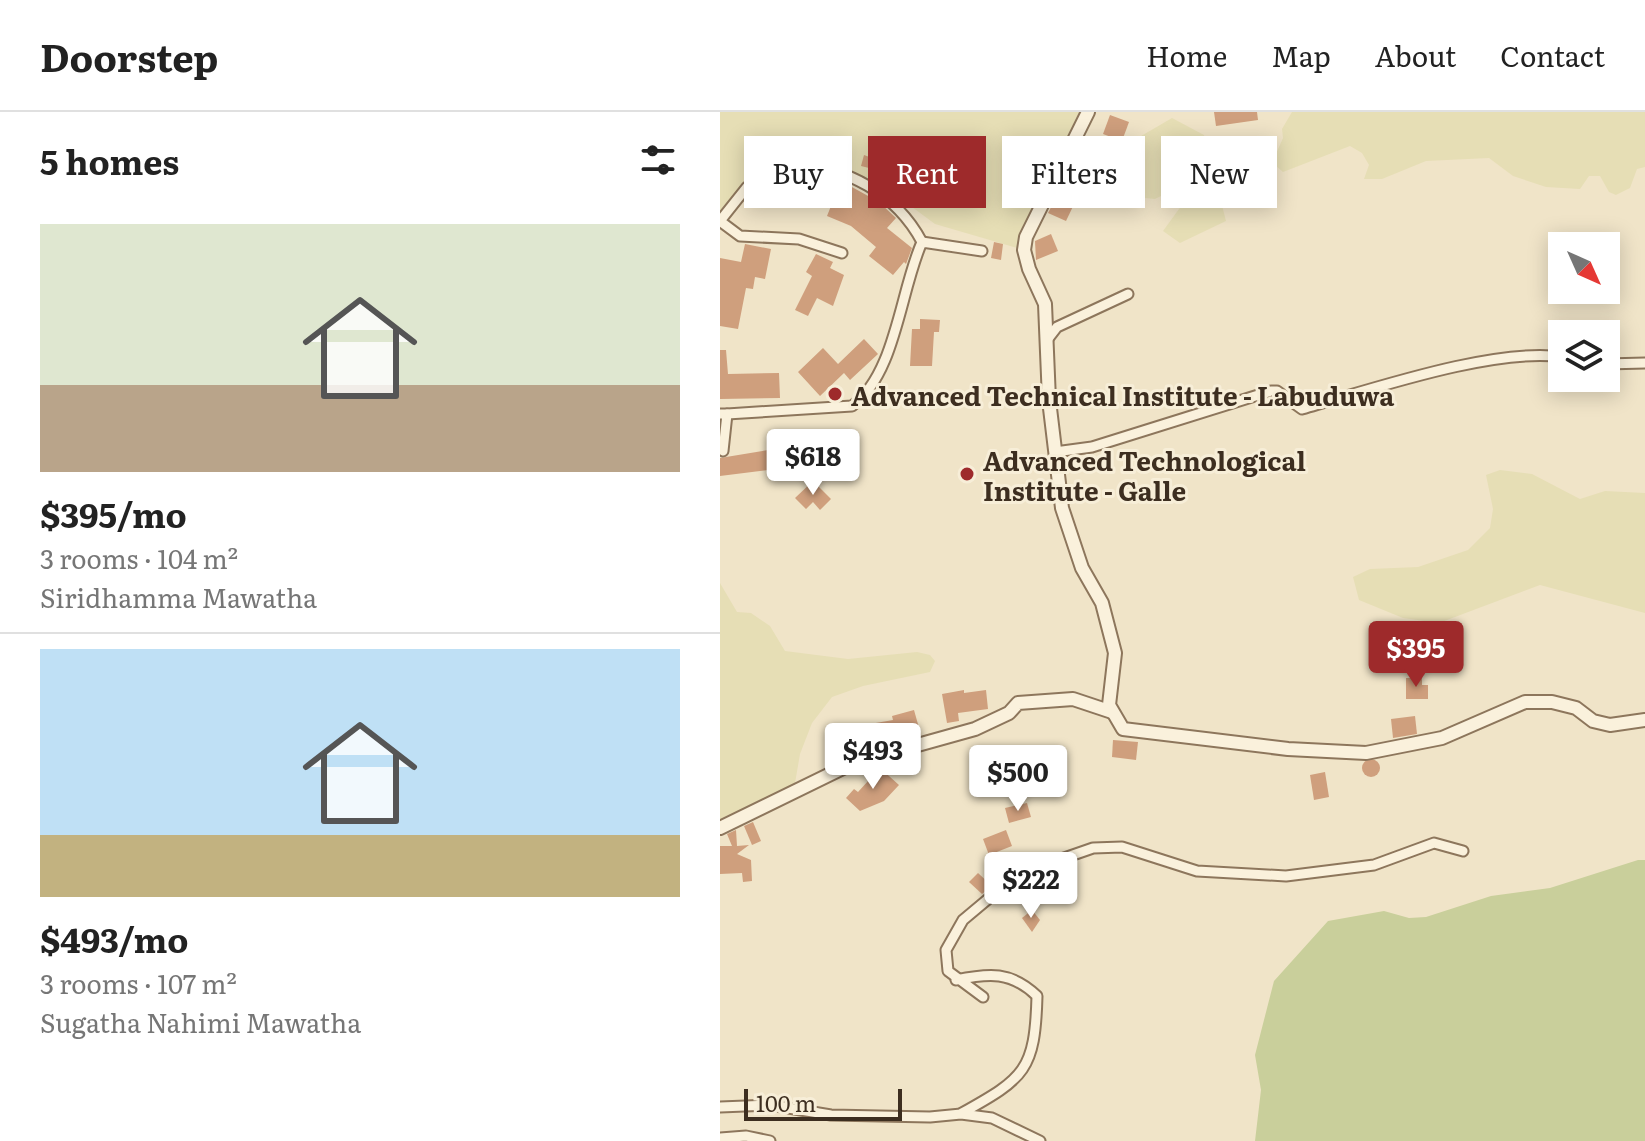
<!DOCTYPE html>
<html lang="en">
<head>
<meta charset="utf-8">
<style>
	:root { --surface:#fff; --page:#f6f6f6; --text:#222; --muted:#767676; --line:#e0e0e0; --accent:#9e2a2b }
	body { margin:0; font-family:Literata,serif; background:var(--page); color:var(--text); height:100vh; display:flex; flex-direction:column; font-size:30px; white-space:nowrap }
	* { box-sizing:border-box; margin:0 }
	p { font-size:26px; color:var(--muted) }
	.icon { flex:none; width:44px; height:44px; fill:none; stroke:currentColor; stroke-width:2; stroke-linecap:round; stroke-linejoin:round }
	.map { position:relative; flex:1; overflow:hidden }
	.panel { display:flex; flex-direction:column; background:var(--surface); width:720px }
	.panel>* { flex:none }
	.hud { position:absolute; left:24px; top:24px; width:760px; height:72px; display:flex; gap:16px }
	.needle { width:52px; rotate:135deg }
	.fabs { position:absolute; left:828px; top:120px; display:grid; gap:16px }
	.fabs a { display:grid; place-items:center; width:72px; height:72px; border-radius:0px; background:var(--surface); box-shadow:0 4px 20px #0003; font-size:40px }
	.scale { position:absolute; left:24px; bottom:20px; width:158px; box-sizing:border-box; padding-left:8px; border:4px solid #3d2e20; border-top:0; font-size:22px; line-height:28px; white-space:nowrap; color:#3d2e20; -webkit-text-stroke:6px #f7eed8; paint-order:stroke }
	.price { position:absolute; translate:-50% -68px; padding:0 18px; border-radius:8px; background:#fff; color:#222; font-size:26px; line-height:52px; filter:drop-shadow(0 2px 4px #0008) }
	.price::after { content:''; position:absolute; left:50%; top:48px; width:24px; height:18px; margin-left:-12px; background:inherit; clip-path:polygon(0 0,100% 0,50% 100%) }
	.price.current { background:var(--accent); color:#fff }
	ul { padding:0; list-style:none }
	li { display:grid; align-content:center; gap:16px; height:424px; padding:0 40px }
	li+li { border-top:2px solid var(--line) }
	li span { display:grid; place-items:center; height:248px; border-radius:0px; color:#555 }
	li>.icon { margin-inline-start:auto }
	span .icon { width:144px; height:144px; fill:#fffc; stroke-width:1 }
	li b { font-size:34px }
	h2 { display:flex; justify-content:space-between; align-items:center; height:96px; padding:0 40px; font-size:34px }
	.chip { padding:0 28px; border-radius:0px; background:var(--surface); box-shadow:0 4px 20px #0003; font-size:28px; line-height:72px }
	.chip.current { background:var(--accent); color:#fff }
	header { display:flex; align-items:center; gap:48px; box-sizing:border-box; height:112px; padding:0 40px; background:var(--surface); border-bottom:2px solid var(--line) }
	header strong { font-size:38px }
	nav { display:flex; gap:44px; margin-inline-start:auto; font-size:28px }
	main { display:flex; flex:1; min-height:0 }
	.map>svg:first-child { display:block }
	.farmland { fill:#e6deb5 }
	.green { fill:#c9cf9b }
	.building { fill:#cf9f7d }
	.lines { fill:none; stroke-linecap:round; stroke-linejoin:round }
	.minor-casing { stroke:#8d765c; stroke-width:13 }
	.tertiary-casing { stroke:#8d765c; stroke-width:16 }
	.minor { stroke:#faf1dc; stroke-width:9 }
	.tertiary { stroke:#faf1dc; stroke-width:12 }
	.poi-dot { fill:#9e2a2b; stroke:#f7eed8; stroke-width:3 }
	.labels { text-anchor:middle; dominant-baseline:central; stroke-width:6; stroke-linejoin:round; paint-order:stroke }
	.poi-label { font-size:26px; font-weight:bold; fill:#3d2e20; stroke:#f7eed8; text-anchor:start }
</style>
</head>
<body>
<header>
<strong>Doorstep</strong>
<nav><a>Home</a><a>Map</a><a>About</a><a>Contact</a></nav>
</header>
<main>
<section class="panel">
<h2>5 homes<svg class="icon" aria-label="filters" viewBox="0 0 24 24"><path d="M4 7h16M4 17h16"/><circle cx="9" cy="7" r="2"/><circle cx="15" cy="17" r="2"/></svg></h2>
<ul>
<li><span style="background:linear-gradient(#dfe7d0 65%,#b9a48a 0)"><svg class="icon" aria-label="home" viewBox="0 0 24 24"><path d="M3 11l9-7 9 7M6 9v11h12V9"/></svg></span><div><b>$395/mo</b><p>3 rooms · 104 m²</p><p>Siridhamma Mawatha</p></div></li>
<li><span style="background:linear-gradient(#bfe0f5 75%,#c2b280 0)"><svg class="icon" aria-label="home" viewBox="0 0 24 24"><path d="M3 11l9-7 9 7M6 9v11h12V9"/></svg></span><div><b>$493/mo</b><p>3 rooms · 107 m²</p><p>Sugatha Nahimi Mawatha</p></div></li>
</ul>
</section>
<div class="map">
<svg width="925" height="1029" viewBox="0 0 925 1029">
	<rect width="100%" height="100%" fill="#f0e4c8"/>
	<g class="farmland">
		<path d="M0,0H368L304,138L215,112L173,81L101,45L71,48L27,75L0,111Z"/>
		<path d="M572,0H925V55L917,57L910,76L896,83L889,80L880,64H869L860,77L826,75L793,64L769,46L706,49L662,67H644L649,53L642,41L630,34L563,60L555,53V44L563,26L562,17Z"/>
		<path d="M452,6L484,23L506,109L460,131L443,119L470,82L459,75L435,87L415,85L399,70L392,47L416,27Z"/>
		<path d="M780,358L812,362L860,387L885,379L925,381V501L820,473L719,511L683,506L639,488L633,465L650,457L698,455L748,438L770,416L773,397L766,363Z"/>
		<path d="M0,471L17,500L31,501L50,514L65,539L128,547L197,540L210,543L215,549L210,560L143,574L112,585L92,611L80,642L74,677L0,716Z"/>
	</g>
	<path class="green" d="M918,748H925V1029H535L541,978L535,943L554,869L608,809L664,799L689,806L706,805L771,784L830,776Z"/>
	<g class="building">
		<path d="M494,0H537L538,8L496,14Z"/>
		<path d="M390,3L409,10L402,29L383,22Z"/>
		<path d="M144,43L155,47L153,57L141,54Z"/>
		<path d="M121,69L159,90L176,106L167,116L192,136L186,152L184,150L173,163L149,144L156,135L131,114L107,104Z"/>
		<path d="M340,78L357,86L346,109L328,101Z"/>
		<path d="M331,122L338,139L316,148L315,129Z"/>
		<path d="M274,130L283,132L281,148L271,146Z"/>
		<path d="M25,132L51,137L45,167L35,165L33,177L26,176L18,217L0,214V146L21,150Z"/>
		<path d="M96,142L113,150L110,156L124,163L113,194L97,186L88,204L75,198L92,164L86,160Z"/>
		<path d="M200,207L220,208L219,220H214L212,254H190L192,217H200Z"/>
		<path d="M144,227L158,242L130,268L124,261L100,284L78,260L103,236L118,252Z"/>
		<path d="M0,238H6L8,262L59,261L60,286L0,287Z"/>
		<path d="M84,318L85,323L123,318L126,342L104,346V351L0,364V346L54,337V334L67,332L65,321Z"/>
		<path d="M93,369L111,387L100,398L93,390L86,397L75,386Z"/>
		<path d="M686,566H702V573H708V587H686Z"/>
		<path d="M244,578V581L266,578L268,597L238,601L239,609L227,611L222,582Z"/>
		<path d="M194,598L201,623L154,635L150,612L173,608L172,604Z"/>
		<path d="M695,604L697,622L673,626L671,607Z"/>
		<path d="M393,628L418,630L416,648L392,645Z"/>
		<circle cx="651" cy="656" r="9"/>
		<path d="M160,656L179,673L164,689L140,699L126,686L134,677L138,680Z"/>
		<path d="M605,660L609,685L594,688L590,663Z"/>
		<path d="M307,691L311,705L289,711L285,696Z"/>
		<path d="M33,710L41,729L32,733L24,714Z"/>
		<path d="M16,718L17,734L29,733L17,742L31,748L32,769L23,770L22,761L0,762V734H12L7,722Z"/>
		<path d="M286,718L292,734L269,743L263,727Z"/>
		<path d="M339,756L349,778L329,786L320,763Z"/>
		<path d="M258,761L272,774L262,782L249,770Z"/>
		<path d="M312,798L320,808L312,820L302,806Z"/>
	</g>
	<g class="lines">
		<defs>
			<g id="minor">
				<path d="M122,141L79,127L20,124L0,109L27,75L72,48C127,58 175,79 202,130"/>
				<path d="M327,228L337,215L408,182"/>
				<path d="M886,252L925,251"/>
				<path d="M0,302H7L3,339"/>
				<path d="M7,302L132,294C176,262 180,179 202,130L262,139"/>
				<path d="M335,340L372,335L551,279H557L582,297C650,278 774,235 842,245"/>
				<path d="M236,868C269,861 291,859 317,884C315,958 305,966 242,1001"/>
				<path d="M263,885L228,859L226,838L243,808L298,762L373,736L402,735L477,759L566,764L654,753L714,731L743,739"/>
				<path d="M0,995L50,993L111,1003L210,1005L241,1002L272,1006L320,1029"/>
				<path d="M0,1026L26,1024L50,1029"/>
			</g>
			<g id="tertiary">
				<path d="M368,0L306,125L304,138L309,157L325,192L329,288L342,396L362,456L382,491L395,541L389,593L403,617L568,637L646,641L722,626L805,590H832L856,596L873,609L890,613L925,608"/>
				<path d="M0,716L133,651L255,617L289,601L298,591L353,587L392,600"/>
			</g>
		</defs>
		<use href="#minor" class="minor-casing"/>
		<use href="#tertiary" class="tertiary-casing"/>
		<use href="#minor" class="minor"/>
		<use href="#tertiary" class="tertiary"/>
	</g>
	<g class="poi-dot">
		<circle cx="115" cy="282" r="8"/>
		<circle cx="247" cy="362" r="8"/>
	</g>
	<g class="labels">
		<g class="poi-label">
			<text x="131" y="282">Advanced Technical Institute - Labuduwa</text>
			<text x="263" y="347">Advanced Technological<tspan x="263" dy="30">Institute - Galle</tspan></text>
		</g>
	</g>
</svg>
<div class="fabs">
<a><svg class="needle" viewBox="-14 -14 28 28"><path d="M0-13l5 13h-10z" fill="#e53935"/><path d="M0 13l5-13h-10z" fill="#767676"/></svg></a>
<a><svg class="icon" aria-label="layers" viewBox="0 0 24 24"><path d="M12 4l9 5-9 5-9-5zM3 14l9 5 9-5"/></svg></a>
</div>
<div class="scale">100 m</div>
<b class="price" style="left:93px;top:385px">$618</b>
<b class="price current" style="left:696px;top:577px">$395</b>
<b class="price" style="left:153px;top:679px">$493</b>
<b class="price" style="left:298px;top:701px">$500</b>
<b class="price" style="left:311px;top:808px">$222</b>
<div class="hud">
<a class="chip">Buy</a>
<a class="chip current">Rent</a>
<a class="chip">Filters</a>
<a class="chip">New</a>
</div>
</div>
</main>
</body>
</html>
